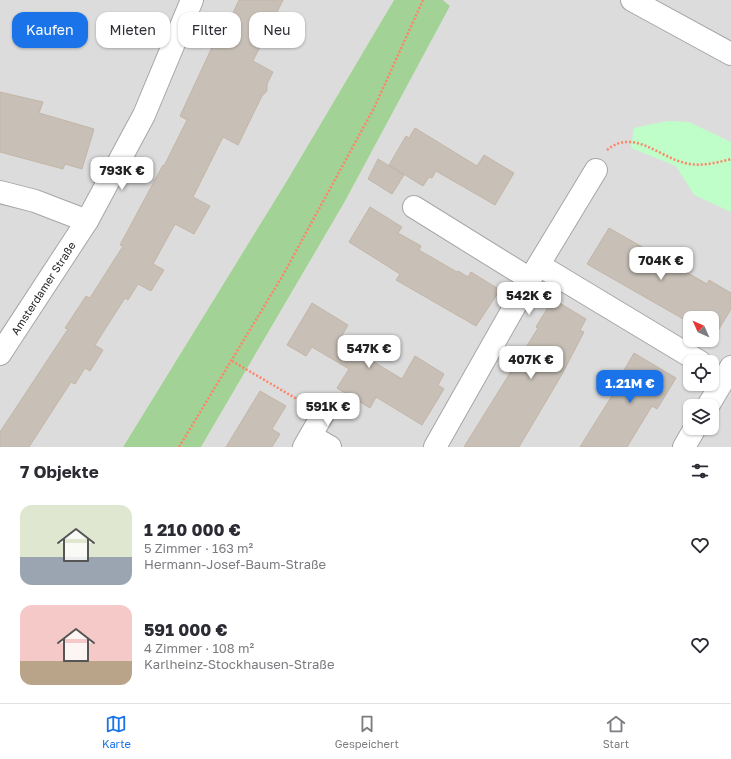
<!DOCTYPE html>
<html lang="de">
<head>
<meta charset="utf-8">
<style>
	:root { --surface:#fff; --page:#f7f7f7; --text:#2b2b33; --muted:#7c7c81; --line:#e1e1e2; --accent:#1a73e8 }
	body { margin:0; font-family:"Golos Text",sans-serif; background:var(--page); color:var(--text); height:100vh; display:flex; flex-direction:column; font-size:15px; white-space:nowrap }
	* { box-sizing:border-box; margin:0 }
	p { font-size:13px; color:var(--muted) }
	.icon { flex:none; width:22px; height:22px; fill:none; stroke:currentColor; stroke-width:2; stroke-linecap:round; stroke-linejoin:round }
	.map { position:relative; height:447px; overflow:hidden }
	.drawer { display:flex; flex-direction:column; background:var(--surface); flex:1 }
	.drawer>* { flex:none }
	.guide { position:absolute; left:12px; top:12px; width:400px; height:36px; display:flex; gap:8px }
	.needle { width:26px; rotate:315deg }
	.controls { position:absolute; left:683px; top:311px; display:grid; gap:8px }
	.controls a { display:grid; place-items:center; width:36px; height:36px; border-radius:8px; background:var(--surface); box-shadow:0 1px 3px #0004; font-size:20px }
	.price { position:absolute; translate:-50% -34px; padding:0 9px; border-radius:8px; background:#fff; color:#222; font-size:13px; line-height:26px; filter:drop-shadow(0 1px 2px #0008) }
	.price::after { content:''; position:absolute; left:50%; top:24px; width:12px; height:9px; margin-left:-6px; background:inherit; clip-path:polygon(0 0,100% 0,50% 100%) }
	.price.current { background:var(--accent); color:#fff }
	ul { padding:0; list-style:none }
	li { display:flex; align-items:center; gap:12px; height:100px; padding:0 20px }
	li span { display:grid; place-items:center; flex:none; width:112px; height:80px; border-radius:12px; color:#555 }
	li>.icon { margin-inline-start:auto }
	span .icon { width:48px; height:48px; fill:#fffc; stroke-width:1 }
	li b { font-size:17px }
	h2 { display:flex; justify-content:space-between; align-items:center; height:48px; padding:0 20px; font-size:17px }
	.tag { padding:0 14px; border-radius:12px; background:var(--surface); box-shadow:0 1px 3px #0004; font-size:14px; line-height:36px }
	.tag.current { background:var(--accent); color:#fff }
	.tabs { display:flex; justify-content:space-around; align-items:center; height:56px; border-top:1px solid var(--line); background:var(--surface); font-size:11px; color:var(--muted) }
	.tabs a { display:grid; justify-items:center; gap:2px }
	.tabs .current { color:var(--accent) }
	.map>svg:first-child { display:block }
	.residential { fill:#dddcdc; fill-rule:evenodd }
	.forest { fill:#a3d297 }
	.park { fill:#bffdc9 }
	.building { fill:#c8c0b7; stroke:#c3b5a6 }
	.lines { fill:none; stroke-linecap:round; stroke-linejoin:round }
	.street-casing { stroke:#a6a6a6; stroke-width:24 }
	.path { stroke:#ff8367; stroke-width:2.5; stroke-dasharray:2 2; stroke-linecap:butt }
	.street { stroke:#fff; stroke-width:22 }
	.labels { text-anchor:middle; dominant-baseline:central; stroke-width:3.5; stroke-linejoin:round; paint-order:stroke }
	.street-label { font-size:11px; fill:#1f1f1f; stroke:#fff }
</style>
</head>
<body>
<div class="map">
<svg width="731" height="447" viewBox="0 0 731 447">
	<rect width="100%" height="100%" fill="#f0ede5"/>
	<g class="residential">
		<path d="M0,0H394L285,184L123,447H0Z"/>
		<path d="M443,0H731V447H201L344,203L450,6ZM690,318H712V340H690ZM690,362H712V384H690ZM690,406H712V428H690Z"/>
	</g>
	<path class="forest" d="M394,0H443L450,6L344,203L201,447H123L285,184Z"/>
	<path class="park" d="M667,121L689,122L731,142V212L694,195L676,166L631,148L634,128Z"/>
	<g class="building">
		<path d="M239,0H283L253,61L273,72L267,84V91L262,96L238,145L223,137L193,197L210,206L194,234L175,224L153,264L164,270L151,291L138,284L128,300L125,298L95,345L103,350L90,371L85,368L75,384L71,382L29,447H0V432L68,329L65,328L86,296L90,298L123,246L120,245L163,165L164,166L187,120L180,116L214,43L218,45Z"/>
		<path d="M0,92L43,102L39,113L94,129L82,169L65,164L63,169L0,152Z"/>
		<path d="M415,128L477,166L484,155L514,173L495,205L436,171L432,178L429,177L423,186L389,165L406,136L409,138Z"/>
		<path d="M378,159L404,175L392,194L368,179Z"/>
		<path d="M370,207L402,227L398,233L421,246L419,250L457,272L458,271L468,277L471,272L500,290L476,326L396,280L400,274L349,242Z"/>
		<path d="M609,228L707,284L709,280L731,293V309L713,339L712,318H690V325L684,321L685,320L587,264Z"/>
		<path d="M553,299L586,319L580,330L584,332L561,376L519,447H464L538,328L536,327Z"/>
		<path d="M312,303L348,325L339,341L402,379L415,356L444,374L438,385L444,389L422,425L376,397L370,408L337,388L349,369L312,347L306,356L287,345Z"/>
		<path d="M634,353L676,378L657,409L652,406L627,447H580L618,386L616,384Z"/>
		<path d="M260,391L286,406L272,429L280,434L272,447H226Z"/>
	</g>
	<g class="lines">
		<defs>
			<g id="street">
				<path d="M632,0L731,54"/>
				<path d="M0,192L35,201L87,221"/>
				<path d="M414,207L530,279"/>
				<path d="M539,265L700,362"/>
				<path d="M0,354L87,221L144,115L192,0"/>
				<path d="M708,406L731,367"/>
				<path d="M311,436L330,447"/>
				<path d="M304,447L323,414"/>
				<path d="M435,447L530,279L596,170"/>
				<path d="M684,447L695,428"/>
			</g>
		</defs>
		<use href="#street" class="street-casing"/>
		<g class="path">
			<path d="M607,150C633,128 659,157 685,163C701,167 715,163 731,159"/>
			<path d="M232,361L302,402"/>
			<path d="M179,447L283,275L374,108L423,0"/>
		</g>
		<use href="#street" class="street"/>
	</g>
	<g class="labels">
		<g class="street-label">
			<text transform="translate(43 288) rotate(-57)">Amsterdamer Straße</text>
		</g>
	</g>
</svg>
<div class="controls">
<a><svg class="needle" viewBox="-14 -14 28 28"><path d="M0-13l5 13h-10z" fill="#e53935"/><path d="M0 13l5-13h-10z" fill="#7c7c81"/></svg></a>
<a><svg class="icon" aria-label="locate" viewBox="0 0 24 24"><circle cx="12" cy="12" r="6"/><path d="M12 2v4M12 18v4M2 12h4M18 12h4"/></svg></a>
<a><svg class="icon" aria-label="layers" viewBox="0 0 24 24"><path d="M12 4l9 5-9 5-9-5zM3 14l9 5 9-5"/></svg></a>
</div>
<b class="price" style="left:122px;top:191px">793K €</b>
<b class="price" style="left:661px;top:281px">704K €</b>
<b class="price" style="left:529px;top:316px">542K €</b>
<b class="price" style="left:369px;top:369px">547K €</b>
<b class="price" style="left:531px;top:380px">407K €</b>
<b class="price current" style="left:630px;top:404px">1.21M €</b>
<b class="price" style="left:328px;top:427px">591K €</b>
<div class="guide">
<a class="tag current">Kaufen</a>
<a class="tag">Mieten</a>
<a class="tag">Filter</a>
<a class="tag">Neu</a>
</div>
</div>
<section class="drawer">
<h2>7 Objekte<svg class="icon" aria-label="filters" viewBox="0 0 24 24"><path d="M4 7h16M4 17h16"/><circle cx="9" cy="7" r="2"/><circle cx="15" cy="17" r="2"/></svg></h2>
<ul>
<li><span style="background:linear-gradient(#dfe7d0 65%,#9aa5b1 0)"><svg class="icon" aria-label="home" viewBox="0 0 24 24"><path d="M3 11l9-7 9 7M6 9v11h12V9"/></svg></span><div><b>1 210 000 €</b><p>5 Zimmer · 163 m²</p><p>Hermann-Josef-Baum-Straße</p></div><svg class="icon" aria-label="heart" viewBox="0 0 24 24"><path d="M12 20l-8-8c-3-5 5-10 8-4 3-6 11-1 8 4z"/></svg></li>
<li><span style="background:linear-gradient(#f6c9c9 70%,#b9a48a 0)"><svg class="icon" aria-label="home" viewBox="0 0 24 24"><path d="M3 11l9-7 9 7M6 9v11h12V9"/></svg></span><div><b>591 000 €</b><p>4 Zimmer · 108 m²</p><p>Karlheinz-Stockhausen-Straße</p></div><svg class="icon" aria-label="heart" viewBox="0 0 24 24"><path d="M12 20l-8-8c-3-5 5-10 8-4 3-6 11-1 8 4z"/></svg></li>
</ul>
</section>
<nav class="tabs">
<a class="current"><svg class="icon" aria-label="map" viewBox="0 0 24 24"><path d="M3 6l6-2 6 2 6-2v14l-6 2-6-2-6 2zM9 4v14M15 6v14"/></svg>Karte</a>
<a><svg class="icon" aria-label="saved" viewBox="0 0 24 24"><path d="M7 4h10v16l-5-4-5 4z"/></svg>Gespeichert</a>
<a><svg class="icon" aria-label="home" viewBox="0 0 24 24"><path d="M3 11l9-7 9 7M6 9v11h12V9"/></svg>Start</a>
</nav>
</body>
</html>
